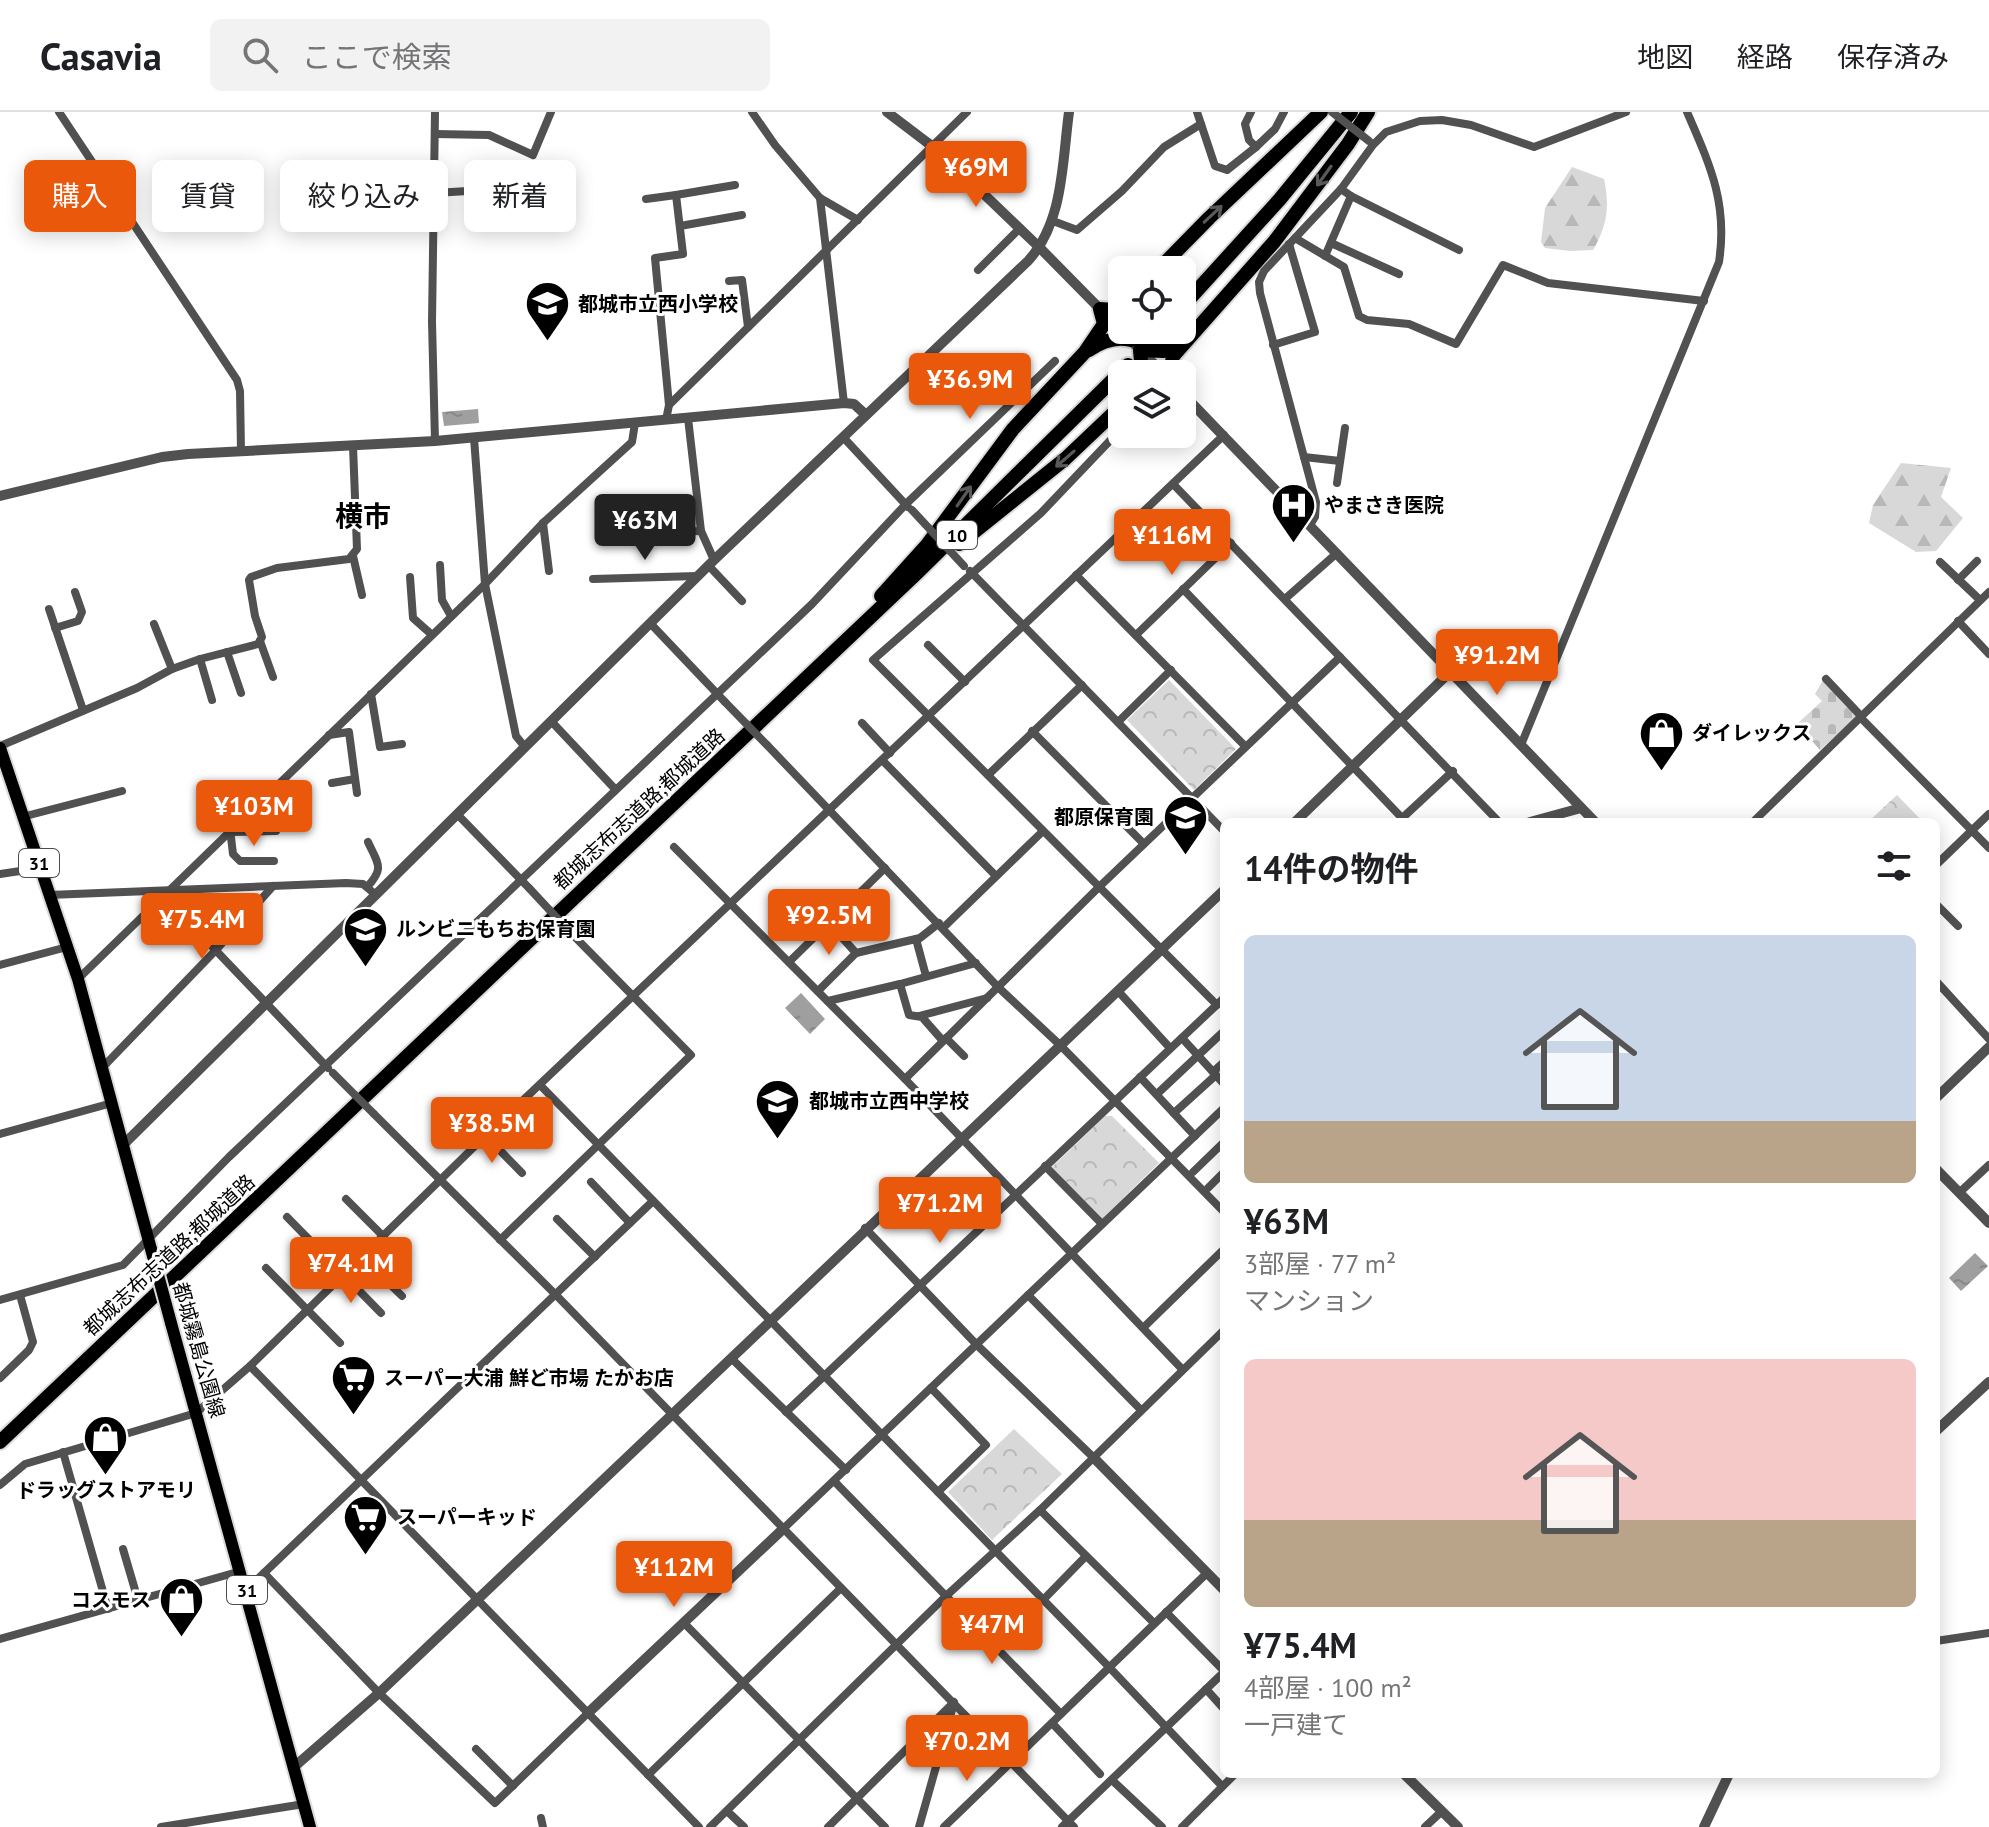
<!DOCTYPE html>
<html lang="ja">
<head>
<meta charset="utf-8">
<style>
	:root { --surface:#fff; --page:#f2f2f2; --text:#202124; --muted:#757577; --line:#e0e0e0; --accent:#ea580c }
	body { margin:0; font-family:"PT Sans","Noto Sans JP",sans-serif; background:var(--page); color:var(--text); height:100vh; display:flex; flex-direction:column; font-size:30px; white-space:nowrap }
	* { box-sizing:border-box; margin:0 }
	p { font-size:26px; color:var(--muted) }
	.icon { flex:none; width:44px; height:44px; fill:none; stroke:currentColor; stroke-width:2; stroke-linecap:round; stroke-linejoin:round }
	.map { position:relative; flex:1; overflow:hidden }
	.sheet { position:absolute; left:1220px; top:706px; width:720px; height:960px; display:flex; flex-direction:column; background:var(--surface); border-radius:12px; box-shadow:0 4px 20px #0003 }
	.sheet>* { flex:none }
	.hud { position:absolute; left:24px; top:48px; width:760px; height:72px; display:flex; gap:16px }
	.buttons { position:absolute; left:1108px; top:144px; display:grid; gap:16px }
	.buttons a { display:grid; place-items:center; width:88px; height:88px; border-radius:12px; background:var(--surface); box-shadow:0 4px 20px #0003; font-size:40px }
	.price { position:absolute; translate:-50% -68px; padding:0 18px; border-radius:8px; background:var(--accent); color:#fff; font-size:26px; line-height:52px; filter:drop-shadow(0 2px 4px #0008) }
	.price::after { content:''; position:absolute; left:50%; top:48px; width:24px; height:18px; margin-left:-12px; background:inherit; clip-path:polygon(0 0,100% 0,50% 100%) }
	.price.current { background:#222; color:#fff }
	ul { padding:0; list-style:none }
	li { display:grid; align-content:center; gap:16px; height:424px; padding:0 24px }
	li span { display:grid; place-items:center; height:248px; border-radius:12px; color:#555 }
	li>.icon { margin-inline-start:auto }
	span .icon { width:144px; height:144px; fill:#fffc; stroke-width:1 }
	li b { font-size:34px }
	h2 { display:flex; justify-content:space-between; align-items:center; height:96px; padding:0 24px; font-size:34px }
	.pill { padding:0 28px; border-radius:12px; background:var(--surface); box-shadow:0 4px 20px #0003; font-size:28px; line-height:72px }
	.pill.current { background:var(--accent); color:#fff }
	header { display:flex; align-items:center; gap:48px; box-sizing:border-box; height:112px; padding:0 40px; background:var(--surface); border-bottom:2px solid var(--line) }
	header strong { font-size:38px }
	nav { display:flex; gap:44px; margin-inline-start:auto; font-size:28px }
	.search { width:560px; height:72px; background:var(--page); display:flex; align-items:center; gap:20px; box-sizing:border-box; padding:0 28px; border-radius:12px; color:var(--muted); font-size:30px }
	.map>svg:first-child { display:block }
	.forest { fill:url(#forest-firs) }
	.cemetery { fill:url(#cemetery-stones) }
	.park { fill:url(#park-crowns) }
	.water { fill:url(#water-ripples) }
	.lines { fill:none; stroke-linecap:round; stroke-linejoin:round }
	.primary-casing { stroke:#dbdbdb; stroke-width:16 }
	.motorway-casing { stroke:#dbdbdb; stroke-width:18 }
	.minor { stroke:#515151; stroke-width:8 }
	.tertiary { stroke:#515151; stroke-width:10 }
	.primary { stroke:#000; stroke-width:12 }
	.motorway { stroke:#000; stroke-width:14 }
	.primary-bridge-casing { stroke:#dbdbdb; stroke-width:16; stroke-linecap:butt }
	.minor-bridge { stroke:#515151; stroke-width:8 }
	.primary-bridge { stroke:#000; stroke-width:12 }
	.oneway { stroke:#595959 }
	.labels { text-anchor:middle; dominant-baseline:central; stroke-width:6; stroke-linejoin:round; paint-order:stroke }
	.shield { fill:#fff; stroke:#4c4c4c; stroke-width:2 }
	.shield-label { font-size:18px; font-weight:bold; fill:#000 }
	.poi-label { font-size:20px; font-weight:bold; fill:#000; stroke:#fff; text-anchor:start }
	.street-label { font-size:20px; fill:#000; stroke:#fff }
	.district-label { font-size:28px; font-weight:bold; fill:#000; stroke:#fff }
</style>
</head>
<body>
<header>
<strong>Casavia</strong>
<div class="search"><svg class="icon" aria-label="search" viewBox="0 0 24 24"><circle cx="10" cy="10" r="6"/><path d="M15 15l6 6"/></svg>ここで検索</div>
<nav><a>地図</a><a>経路</a><a>保存済み</a></nav>
</header>
<div class="map">
<svg width="1989" height="1715" viewBox="0 0 1989 1715">
	<defs>
		<pattern id="forest-firs" width="22" height="20" patternUnits="userSpaceOnUse" patternTransform="scale(2)"><rect width="22" height="20" fill="#d8d8d8"/><path d="M5 1l3.5 6h-7zM16 11l3.5 6h-7z" fill="#b8b8b8"/></pattern>
		<pattern id="cemetery-stones" width="16" height="16" patternUnits="userSpaceOnUse" patternTransform="scale(2)"><rect width="16" height="16" fill="#d8d8d8"/><path d="M2 7V4a2 2 0 0 1 4 0v3zM10 15v-3a2 2 0 0 1 4 0v3z" fill="#b8b8b8"/></pattern>
		<pattern id="park-crowns" width="20" height="18" patternUnits="userSpaceOnUse" patternTransform="scale(2)"><rect width="20" height="18" fill="#d8d8d8"/><path d="M2 6a3 3 0 1 1 6 0M12 15a3 3 0 1 1 6 0" fill="none" stroke="#b8b8b8"/></pattern>
		<pattern id="water-ripples" width="26" height="14" patternUnits="userSpaceOnUse" patternTransform="scale(2)"><rect width="26" height="14" fill="#9f9f9f"/><path d="M2 4q2-2 4 0t4 0M15 11q2-2 4 0t4 0" fill="none" stroke="#878787"/></pattern>
	</defs>
	<rect width="100%" height="100%" fill="#fff"/>
	<g class="forest">
		<path d="M1572,55L1604,67C1610,95 1607,114 1593,138L1570,139L1545,136L1541,130L1545,96Z"/>
		<path d="M1901,351L1951,356L1941,385L1963,406L1936,439L1916,440L1869,411L1873,393Z"/>
	</g>
	<path class="cemetery" d="M1823,568L1857,605L1820,638L1797,612L1822,589L1815,582Z"/>
	<g class="park">
		<path d="M1169,568L1236,637L1194,678L1127,608Z"/>
		<path d="M1897,683L1923,710H1868Z"/>
		<path d="M1105,1004H1112L1159,1051L1101,1108L1050,1057Z"/>
		<path d="M1014,1317L1062,1362L992,1428L948,1380Z"/>
	</g>
	<g class="water">
		<path d="M478,297L479,311L444,314L442,300Z"/>
		<path d="M801,881L825,907L810,922L785,896Z"/>
		<path d="M1975,1141L1988,1154L1961,1179L1949,1166Z"/>
	</g>
	<g class="lines">
		<defs>
			<g id="primary">
				<path d="M0,636L78,867L151,1137"/>
				<path d="M171,1211L310,1715"/>
			</g>
			<g id="motorway">
				<path d="M1158,158L1209,106L1321,0"/>
				<path d="M1182,195L1280,87L1351,0"/>
				<path d="M1156,224L1161,218"/>
				<path d="M1089,238C1102,229 1115,224 1131,228L1130,218"/>
				<path d="M1142,262L1140,238L1164,239L1182,232"/>
				<path d="M1170,262L1173,244L1274,130L1348,32L1368,0"/>
				<path d="M959,432L1065,347L1122,293"/>
				<path d="M881,484L927,433L1013,317L1085,240L1104,212L1100,197L1113,198L1122,195"/>
				<path d="M0,1330L917,461L1128,253"/>
			</g>
		</defs>
		<use href="#primary" class="primary-casing"/>
		<use href="#motorway" class="motorway-casing"/>
		<g class="minor">
			<path d="M59,0L237,268L240,279L241,339"/>
			<path d="M752,0L775,33L820,86L858,108"/>
			<path d="M1197,0L1215,54L1227,58L1256,35L1249,28L1245,12L1251,0"/>
			<path d="M435,22L489,23L533,43L551,0"/>
			<path d="M1256,35L1275,17L1284,0"/>
			<path d="M435,81L500,77"/>
			<path d="M1351,84L1459,138"/>
			<path d="M820,86L844,291"/>
			<path d="M646,87L676,83"/>
			<path d="M1053,109L1077,118L1122,79L1164,35L1201,12"/>
			<path d="M680,114L742,103"/>
			<path d="M1295,126L1344,155L1359,204L1367,208L1409,212L1456,232L1503,153L1548,171L1704,189"/>
			<path d="M1331,131L1399,162"/>
			<path d="M1325,144L1351,84L1341,77L1373,33L1386,20L1420,9L1442,8L1471,13L1534,35L1626,0"/>
			<path d="M978,158L1020,116"/>
			<path d="M729,169L742,168L748,215"/>
			<path d="M1273,233L1315,220L1289,132"/>
			<path d="M669,293L655,146L683,142L676,83L735,73"/>
			<path d="M688,306L701,419L714,448"/>
			<path d="M666,308L669,293L967,0"/>
			<path d="M1122,316L1041,401L873,548L1217,893"/>
			<path d="M843,325L908,395"/>
			<path d="M474,326L485,472L516,624L525,635"/>
			<path d="M435,329L432,210L435,0"/>
			<path d="M1304,345L1340,349"/>
			<path d="M1337,371L1345,316"/>
			<path d="M1174,373L1340,545"/>
			<path d="M697,394L671,395L668,397L667,416L671,420L701,419"/>
			<path d="M543,411L549,459"/>
			<path d="M1310,413L1315,405L1316,390L1260,181L1259,170L1264,159L1341,77"/>
			<path d="M353,444L362,483"/>
			<path d="M1940,450L1980,488"/>
			<path d="M440,453L442,488L451,504"/>
			<path d="M708,453L742,489"/>
			<path d="M970,459L1224,719"/>
			<path d="M1076,463L1245,634"/>
			<path d="M410,465L413,506L431,522"/>
			<path d="M593,467L697,464"/>
			<path d="M1958,468L1977,449"/>
			<path d="M1183,477L1402,706"/>
			<path d="M1286,486L1337,441"/>
			<path d="M49,497L83,598"/>
			<path d="M1958,509L1989,542"/>
			<path d="M650,511L725,590"/>
			<path d="M154,512L172,557"/>
			<path d="M55,516L78,509L82,500L75,480"/>
			<path d="M1136,523L1231,431"/>
			<path d="M260,529L273,565"/>
			<path d="M928,533L965,570"/>
			<path d="M227,540L241,581"/>
			<path d="M200,547L212,588"/>
			<path d="M1826,567L1861,604"/>
			<path d="M371,582L380,635L402,632"/>
			<path d="M1860,605L1989,736"/>
			<path d="M551,609L615,677"/>
			<path d="M1118,610L1171,558"/>
			<path d="M862,611L890,641"/>
			<path d="M1032,619L1144,732"/>
			<path d="M329,623L349,620L357,681"/>
			<path d="M767,633L999,876L1060,933L1224,1100"/>
			<path d="M1521,633L1719,150C1728,91 1710,53 1687,0"/>
			<path d="M0,634L137,576L172,557L200,547L258,532L262,525L255,504L249,468L251,465L277,456L349,447L357,437L353,334"/>
			<path d="M882,648L996,764"/>
			<path d="M988,663L1082,573"/>
			<path d="M332,671L355,667"/>
			<path d="M457,702L529,776"/>
			<path d="M22,705L122,679"/>
			<path d="M1398,710L1453,659"/>
			<path d="M1753,710L1989,480"/>
			<path d="M230,717L233,742L240,749H274"/>
			<path d="M231,720L276,719"/>
			<path d="M674,735L905,967L1182,1257"/>
			<path d="M1936,753L1989,702"/>
			<path d="M0,762L40,756"/>
			<path d="M367,775C385,756 378,752 368,730"/>
			<path d="M49,783L346,771L363,772L376,783"/>
			<path d="M163,783L328,956"/>
			<path d="M1936,792L1958,814"/>
			<path d="M943,816L1043,719"/>
			<path d="M916,827L926,864"/>
			<path d="M856,841L920,826L939,811"/>
			<path d="M789,850L885,756"/>
			<path d="M0,853L67,835"/>
			<path d="M78,867L485,472L543,411L632,330L635,311"/>
			<path d="M1936,869L1989,927"/>
			<path d="M818,879L856,841L829,811"/>
			<path d="M1118,879L1170,936"/>
			<path d="M828,889L900,872"/>
			<path d="M919,904L987,886"/>
			<path d="M946,926L964,944"/>
			<path d="M1182,926L1224,972"/>
			<path d="M943,929L922,905L909,903L900,872L976,851"/>
			<path d="M102,956L215,839L273,774"/>
			<path d="M1213,960L1224,950"/>
			<path d="M1140,965L1195,1024"/>
			<path d="M905,967L1098,776L1340,545L1499,710"/>
			<path d="M540,973L1109,1555L1222,1674"/>
			<path d="M1157,982L1224,919"/>
			<path d="M1174,1001L1216,963"/>
			<path d="M374,1002L556,1183L1074,1715"/>
			<path d="M0,1022L112,991"/>
			<path d="M486,1024L522,1061"/>
			<path d="M1045,1054L1102,1112"/>
			<path d="M1193,1060L1224,1030"/>
			<path d="M591,1070L630,1111"/>
			<path d="M1208,1076L1224,1060"/>
			<path d="M1960,1080L1989,1053"/>
			<path d="M346,1087L384,1125"/>
			<path d="M287,1105L381,1201"/>
			<path d="M557,1107L595,1145"/>
			<path d="M865,1116L977,1233L1094,1346"/>
			<path d="M500,1128L691,943L570,820"/>
			<path d="M362,1145L402,1184"/>
			<path d="M266,1156L340,1231"/>
			<path d="M1028,1183L1141,1298"/>
			<path d="M0,1188L123,1153L229,1045L812,492L906,392L1055,249"/>
			<path d="M1144,1215L1224,1137"/>
			<path d="M731,1246L846,1358"/>
			<path d="M250,1254L699,1715"/>
			<path d="M0,1266L29,1238L33,1230L20,1183"/>
			<path d="M931,1276L986,1333L938,1380"/>
			<path d="M786,1300L1224,886"/>
			<path d="M63,1340L108,1497"/>
			<path d="M834,1369L1061,1602"/>
			<path d="M0,1373L25,1352L196,1301L250,1254L478,1031L1224,323"/>
			<path d="M1040,1398L1154,1511"/>
			<path d="M783,1417L1224,996"/>
			<path d="M123,1437L138,1488"/>
			<path d="M246,1478L264,1461"/>
			<path d="M1043,1488L1086,1444"/>
			<path d="M1166,1500L1224,1559"/>
			<path d="M684,1511L885,1715"/>
			<path d="M0,1527L241,1459"/>
			<path d="M1936,1529L1989,1521"/>
			<path d="M1206,1577L1224,1597"/>
			<path d="M588,1601L495,1691L379,1581L264,1461L653,1089"/>
			<path d="M1052,1611L1100,1662"/>
			<path d="M476,1637L513,1674"/>
			<path d="M648,1663L841,1476"/>
			<path d="M1113,1669L1162,1715"/>
			<path d="M727,1699L744,1715"/>
			<path d="M541,1706L543,1715"/>
			<path d="M161,1715L304,1692"/>
			<path d="M710,1715L946,1484L1040,1398L1224,1218"/>
			<path d="M828,1715L954,1590"/>
			<path d="M919,1715L954,1591"/>
			<path d="M944,1715L1207,1461"/>
			<path d="M1062,1715L1224,1560"/>
			<path d="M1182,1715L1235,1662"/>
			<path d="M1425,1715L1441,1700"/>
		</g>
		<g class="tertiary">
			<path d="M887,0L941,41L1040,136L1164,262"/>
			<path d="M1182,281L1595,710"/>
			<path d="M0,384L162,345L188,342L435,329L844,291L854,292L866,303"/>
			<path d="M1295,710L1449,561"/>
			<path d="M1530,710L1581,696"/>
			<path d="M1936,986L1989,935"/>
			<path d="M123,1033L714,448L1028,149C1064,109 1062,51 1069,0"/>
			<path d="M1936,1057L1989,1111"/>
			<path d="M1936,1319L1989,1270"/>
			<path d="M1094,1346L1224,1478"/>
			<path d="M588,1601L783,1417"/>
			<path d="M294,1655L379,1581L1224,778"/>
			<path d="M1404,1662L1458,1715"/>
			<path d="M1704,1715L1729,1662"/>
		</g>
		<use href="#primary" class="primary"/>
		<use href="#motorway" class="motorway"/>
		<defs>
			<path id="primary-bridge" d="M151,1137L171,1211"/>
		</defs>
		<use href="#primary-bridge" class="primary-bridge-casing"/>
		<g class="minor-bridge">
			<path d="M1332,0L1369,29"/>
			<path d="M912,398L964,454"/>
			<path d="M725,590L767,633"/>
			<path d="M529,776L570,820"/>
			<path d="M333,961L374,1002"/>
		</g>
		<use href="#primary-bridge" class="primary-bridge"/>
	</g>
	<defs><path id="oneway-shaft" d="M-6 0H5M1.5-3L5.5 0L1.5 3" fill="none" stroke-width="1.6" stroke-linecap="round" stroke-linejoin="round" transform="scale(2)"/></defs>
	<g class="oneway">
		<use href="#oneway-shaft" transform="translate(1324 64) rotate(126)"/>
		<use href="#oneway-shaft" transform="translate(1213 102) rotate(-43)"/>
		<use href="#oneway-shaft" transform="translate(1065 347) rotate(139)"/>
		<use href="#oneway-shaft" transform="translate(964 384) rotate(-55)"/>
	</g>
	<defs>
		<symbol id="school-pin" viewBox="-11 -11 22 30"><path d="M0 17L-7.5 6A9.5 9.5 0 1 1 7.5 6Z" fill="#000" stroke="#fff"/><path d="M0-5L7-2L0 1L-7-2ZM-4 1L0 2.5L4 1V4Q0 6-4 4Z" fill="#fff"/></symbol>
		<symbol id="hospital-pin" viewBox="-11 -11 22 30"><path d="M0 17L-7.5 6A9.5 9.5 0 1 1 7.5 6Z" fill="#000" stroke="#fff"/><path d="M-5-5h3v3.5h4V-5h3V5h-3V1.5h-4V5h-3Z" fill="#fff"/></symbol>
		<symbol id="shop-pin" viewBox="-11 -11 22 30"><path d="M0 17L-7.5 6A9.5 9.5 0 1 1 7.5 6Z" fill="#000" stroke="#fff"/><path d="M-5-2.5h2.3a2.7 3.5 0 0 1 5.4 0H5L5.5 6h-11ZM-1.5-2.5h3a1.5 2.3 0 0 0-3 0Z" fill="#fff"/></symbol>
		<symbol id="supermarket-pin" viewBox="-11 -11 22 30"><path d="M0 17L-7.5 6A9.5 9.5 0 1 1 7.5 6Z" fill="#000" stroke="#fff"/><path d="M-6-5.5h2.5l.6 2H6L4.5 2H-2.5L-4.4-4H-6ZM-1.5 3.2a1.3 1.3 0 1 0 .1 0ZM3 3.2a1.3 1.3 0 1 0 .1 0Z" fill="#fff"/></symbol>
	</defs>
	<g fill-rule="evenodd">
		<use href="#school-pin" x="522" y="166" width="51" height="69"/>
		<use href="#hospital-pin" x="1268" y="368" width="51" height="69"/>
		<use href="#shop-pin" x="1636" y="596" width="51" height="69"/>
		<use href="#school-pin" x="1160" y="680" width="51" height="69"/>
		<use href="#school-pin" x="340" y="792" width="51" height="69"/>
		<use href="#school-pin" x="752" y="964" width="51" height="69"/>
		<use href="#supermarket-pin" x="328" y="1240" width="51" height="69"/>
		<use href="#shop-pin" x="80" y="1300" width="51" height="69"/>
		<use href="#supermarket-pin" x="340" y="1380" width="51" height="69"/>
		<use href="#shop-pin" x="156" y="1462" width="51" height="69"/>
	</g>
	<g class="labels">
		<g class="shield">
			<rect x="937" y="409" width="40" height="28" rx="6"/>
			<rect x="19" y="737" width="40" height="28" rx="6"/>
			<rect x="227" y="1464" width="40" height="28" rx="6"/>
		</g>
		<g class="shield-label">
			<text x="957" y="423">10</text>
			<text x="39" y="751">31</text>
			<text x="247" y="1478">31</text>
		</g>
		<g class="poi-label">
			<text x="578" y="192">都城市立西小学校</text>
			<text x="1324" y="393">やまさき医院</text>
			<text x="1692" y="621">ダイレックス</text>
			<text x="1154" y="705" text-anchor="end">都原保育園</text>
			<text x="396" y="817">ルンビニもちお保育園</text>
			<text x="809" y="989">都城市立西中学校</text>
			<text x="384" y="1266">スーパー大浦 鮮ど市場 たかお店</text>
			<text x="106" y="1378" text-anchor="middle">ドラッグストアモリ</text>
			<text x="397" y="1405">スーパーキッド</text>
			<text x="151" y="1488" text-anchor="end">コスモス</text>
		</g>
		<g class="street-label">
			<text transform="translate(639 697) rotate(-43)">都城志布志道路;都城道路</text>
			<text transform="translate(169 1143) rotate(-43)">都城志布志道路;都城道路</text>
			<text transform="translate(199 1238) rotate(74)">都城霧島公園線</text>
		</g>
		<g class="district-label">
			<text x="363" y="403">横市</text>
		</g>
	</g>
</svg>
<div class="buttons">
<a><svg class="icon" aria-label="locate" viewBox="0 0 24 24"><circle cx="12" cy="12" r="6"/><path d="M12 2v4M12 18v4M2 12h4M18 12h4"/></svg></a>
<a><svg class="icon" aria-label="layers" viewBox="0 0 24 24"><path d="M12 4l9 5-9 5-9-5zM3 14l9 5 9-5"/></svg></a>
</div>
<b class="price" style="left:976px;top:97px">¥69M</b>
<b class="price" style="left:970px;top:309px">¥36.9M</b>
<b class="price current" style="left:645px;top:450px">¥63M</b>
<b class="price" style="left:1172px;top:465px">¥116M</b>
<b class="price" style="left:1497px;top:585px">¥91.2M</b>
<b class="price" style="left:254px;top:736px">¥103M</b>
<b class="price" style="left:829px;top:845px">¥92.5M</b>
<b class="price" style="left:202px;top:849px">¥75.4M</b>
<b class="price" style="left:492px;top:1053px">¥38.5M</b>
<b class="price" style="left:940px;top:1133px">¥71.2M</b>
<b class="price" style="left:351px;top:1193px">¥74.1M</b>
<b class="price" style="left:674px;top:1497px">¥112M</b>
<b class="price" style="left:992px;top:1554px">¥47M</b>
<b class="price" style="left:967px;top:1671px">¥70.2M</b>
<div class="hud">
<a class="pill current">購入</a>
<a class="pill">賃貸</a>
<a class="pill">絞り込み</a>
<a class="pill">新着</a>
</div>
<section class="sheet">
<h2>14件の物件<svg class="icon" aria-label="filters" viewBox="0 0 24 24"><path d="M4 7h16M4 17h16"/><circle cx="9" cy="7" r="2"/><circle cx="15" cy="17" r="2"/></svg></h2>
<ul>
<li><span style="background:linear-gradient(#c9d6e8 75%,#b9a48a 0)"><svg class="icon" aria-label="home" viewBox="0 0 24 24"><path d="M3 11l9-7 9 7M6 9v11h12V9"/></svg></span><div><b>¥63M</b><p>3部屋 · 77 m²</p><p>マンション</p></div></li>
<li><span style="background:linear-gradient(#f6c9c9 65%,#b9a48a 0)"><svg class="icon" aria-label="home" viewBox="0 0 24 24"><path d="M3 11l9-7 9 7M6 9v11h12V9"/></svg></span><div><b>¥75.4M</b><p>4部屋 · 100 m²</p><p>一戸建て</p></div></li>
</ul>
</section>
</div>
</body>
</html>
